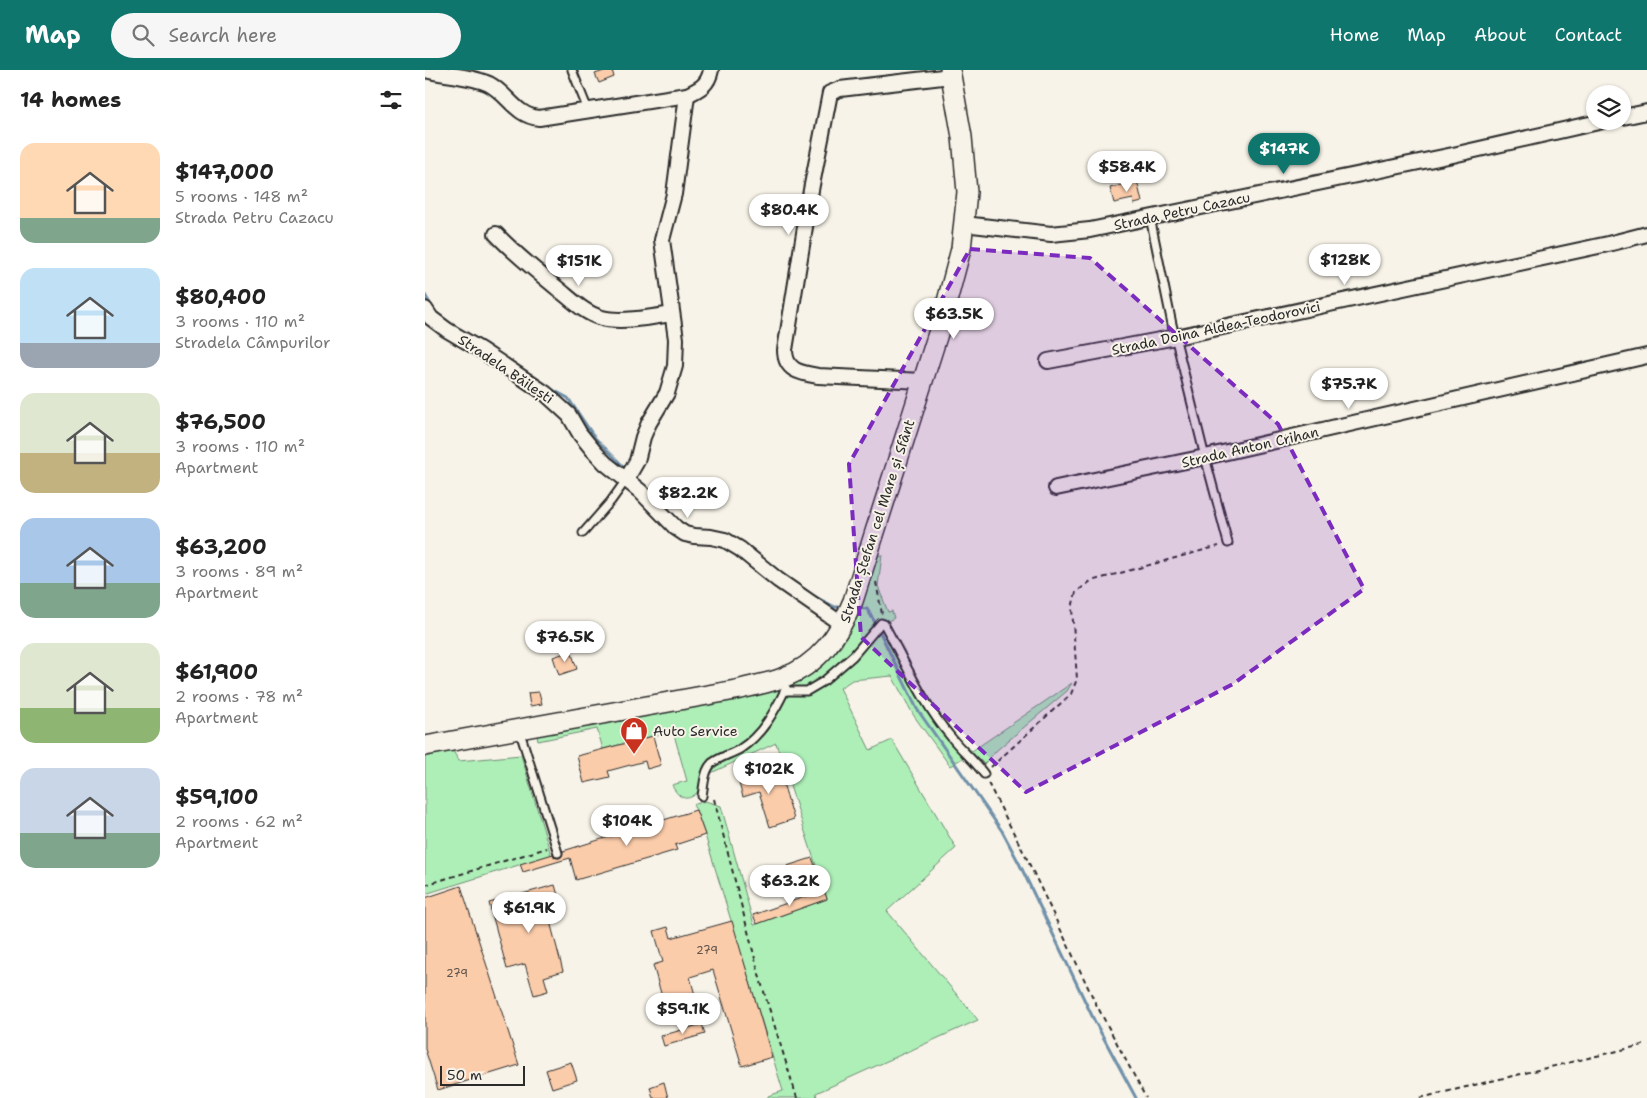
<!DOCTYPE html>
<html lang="en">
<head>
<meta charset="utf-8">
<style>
	:root { --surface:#fff; --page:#f6f6f6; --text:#222; --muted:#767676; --accent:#0f766e }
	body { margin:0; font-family:"Shantell Sans",sans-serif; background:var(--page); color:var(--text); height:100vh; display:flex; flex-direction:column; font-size:19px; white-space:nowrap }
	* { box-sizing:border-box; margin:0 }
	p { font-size:16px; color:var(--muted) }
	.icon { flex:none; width:28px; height:28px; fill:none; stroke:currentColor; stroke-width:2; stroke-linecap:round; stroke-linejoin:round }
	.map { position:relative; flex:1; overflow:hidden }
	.details { display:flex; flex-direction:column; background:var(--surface); width:425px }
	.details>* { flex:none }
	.buttons { position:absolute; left:1161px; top:15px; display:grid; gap:10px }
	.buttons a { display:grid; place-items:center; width:45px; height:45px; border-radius:50%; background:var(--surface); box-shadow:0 1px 4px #0004; font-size:25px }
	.scale { position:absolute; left:15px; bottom:12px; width:85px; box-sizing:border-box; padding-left:5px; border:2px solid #2b2b2b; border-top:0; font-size:14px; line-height:18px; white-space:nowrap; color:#2b2b2b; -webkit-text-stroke:4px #f7f3e8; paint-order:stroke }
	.price { position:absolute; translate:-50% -42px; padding:0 11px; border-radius:18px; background:#fff; color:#222; font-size:16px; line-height:32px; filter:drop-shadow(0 1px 2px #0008) }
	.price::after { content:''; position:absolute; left:50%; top:30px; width:15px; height:11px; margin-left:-8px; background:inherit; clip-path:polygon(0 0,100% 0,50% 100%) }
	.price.active { background:var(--accent); color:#fff }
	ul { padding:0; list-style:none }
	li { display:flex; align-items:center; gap:15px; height:125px; padding:0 20px }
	li span { display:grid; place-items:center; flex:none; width:140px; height:100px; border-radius:15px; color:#555 }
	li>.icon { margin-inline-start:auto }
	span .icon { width:60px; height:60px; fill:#fffc; stroke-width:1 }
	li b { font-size:21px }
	h2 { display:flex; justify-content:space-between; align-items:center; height:60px; padding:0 20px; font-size:21px }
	header { display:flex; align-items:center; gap:30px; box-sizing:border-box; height:70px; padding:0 25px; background:var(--accent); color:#fff }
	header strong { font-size:24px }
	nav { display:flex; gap:28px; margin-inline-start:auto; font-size:18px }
	.search { width:350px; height:45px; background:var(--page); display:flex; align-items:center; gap:12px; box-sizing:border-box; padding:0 18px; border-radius:28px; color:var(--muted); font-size:19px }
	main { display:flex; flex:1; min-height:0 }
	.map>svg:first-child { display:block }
	.green { fill:#aeefb8; stroke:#6c8d72 }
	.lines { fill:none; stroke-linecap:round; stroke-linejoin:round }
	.stream { stroke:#7090a9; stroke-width:3 }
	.building { fill:#fbccaa; stroke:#2b2b2b }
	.service-casing { stroke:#2b2b2b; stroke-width:11 }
	.minor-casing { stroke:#2b2b2b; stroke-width:18 }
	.secondary-casing { stroke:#2b2b2b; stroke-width:22 }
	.path { stroke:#2b2b2b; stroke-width:2; stroke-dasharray:5 4; stroke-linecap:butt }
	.service { stroke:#f7f3e8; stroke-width:7 }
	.minor { stroke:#f7f3e8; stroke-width:14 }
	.secondary { stroke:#f7f3e8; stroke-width:19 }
	.marked { fill:#7b2cbf; fill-opacity:0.2; stroke:#7b2cbf; stroke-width:4; stroke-dasharray:10 6; stroke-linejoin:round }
	.labels { text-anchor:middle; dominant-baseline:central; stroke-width:4; stroke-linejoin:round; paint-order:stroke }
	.number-label { font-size:11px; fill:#5f534b }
	.street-label { font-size:14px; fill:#2b2b2b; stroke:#f7f3e8 }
	.poi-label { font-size:14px; fill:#2b2b2b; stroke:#f7f3e8; text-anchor:start }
</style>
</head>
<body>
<header>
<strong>Map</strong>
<div class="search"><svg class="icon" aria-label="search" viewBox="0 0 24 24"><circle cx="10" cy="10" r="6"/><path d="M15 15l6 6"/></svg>Search here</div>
<nav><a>Home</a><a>Map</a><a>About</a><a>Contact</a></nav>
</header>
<main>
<section class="details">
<h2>14 homes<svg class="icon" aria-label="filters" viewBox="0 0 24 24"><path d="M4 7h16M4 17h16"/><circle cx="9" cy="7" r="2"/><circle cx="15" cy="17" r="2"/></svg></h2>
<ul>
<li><span style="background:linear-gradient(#ffd9b3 75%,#7fa58c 0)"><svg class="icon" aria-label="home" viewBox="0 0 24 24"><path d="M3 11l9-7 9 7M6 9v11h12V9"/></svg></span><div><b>$147,000</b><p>5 rooms · 148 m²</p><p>Strada Petru Cazacu</p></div></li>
<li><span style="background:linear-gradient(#bfe0f5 75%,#9aa5b1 0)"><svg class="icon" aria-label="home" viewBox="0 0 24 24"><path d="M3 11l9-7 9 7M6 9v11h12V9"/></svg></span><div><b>$80,400</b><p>3 rooms · 110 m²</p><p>Stradela Câmpurilor</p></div></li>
<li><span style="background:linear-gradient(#dfe7d0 60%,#c2b280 0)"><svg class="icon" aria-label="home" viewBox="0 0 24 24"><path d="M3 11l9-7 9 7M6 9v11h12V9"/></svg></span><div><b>$76,500</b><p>3 rooms · 110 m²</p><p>Apartment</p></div></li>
<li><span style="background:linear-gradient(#a9c7e8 65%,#7fa58c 0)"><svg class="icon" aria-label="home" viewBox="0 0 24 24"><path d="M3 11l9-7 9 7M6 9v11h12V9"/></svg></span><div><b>$63,200</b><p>3 rooms · 89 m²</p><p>Apartment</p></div></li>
<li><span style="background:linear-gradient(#dfe7d0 65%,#8fb573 0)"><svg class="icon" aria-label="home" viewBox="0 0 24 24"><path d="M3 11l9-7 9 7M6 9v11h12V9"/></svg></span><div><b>$61,900</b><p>2 rooms · 78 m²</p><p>Apartment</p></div></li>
<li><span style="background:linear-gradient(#c9d6e8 65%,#7fa58c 0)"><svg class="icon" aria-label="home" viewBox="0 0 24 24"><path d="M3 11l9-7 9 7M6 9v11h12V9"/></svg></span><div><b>$59,100</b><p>2 rooms · 62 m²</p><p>Apartment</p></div></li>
</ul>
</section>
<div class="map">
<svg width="1222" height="1028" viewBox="0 0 1222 1028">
	<rect width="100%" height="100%" fill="#f7f3e8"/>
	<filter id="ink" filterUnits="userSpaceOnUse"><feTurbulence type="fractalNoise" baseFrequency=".02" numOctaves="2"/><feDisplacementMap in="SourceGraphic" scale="10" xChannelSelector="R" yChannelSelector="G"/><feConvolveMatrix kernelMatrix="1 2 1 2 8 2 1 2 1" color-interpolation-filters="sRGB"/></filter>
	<g filter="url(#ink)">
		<g class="green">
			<path d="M457,485L453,516L463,542L467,541L469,548L463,551L476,580L527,665L547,681L647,613L642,621L572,680L559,694L547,682L525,696L489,646L467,606L427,610L415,618L445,680L467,670L531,778L462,841L553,950L391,1023L392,1028H343V1026L358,1021L280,765L271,740L268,735L280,731L296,736L329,855L402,829L351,673L286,703L291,694L325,678L342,661L356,639L368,615L392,600L416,577L431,546L451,486Z"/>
			<path d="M356,618V623C345,640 336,660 318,672C308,679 293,682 285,691C275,701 280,719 268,726C258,732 251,724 247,715L262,711L248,661L178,679L172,659L118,670L113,671L112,666L119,663Z"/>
			<path d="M28,681L34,691L96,685L126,785L0,824V686Z"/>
		</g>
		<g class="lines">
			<g class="stream">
				<path d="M0,225L10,242"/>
				<path d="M119,315L143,328L170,368L202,400"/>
				<path d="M253,451L263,458L282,460"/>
				<path d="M381,522L410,537H418"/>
				<path d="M432,538L442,539L451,554L492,639L577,761L595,795L669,950L711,1028"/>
			</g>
		</g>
		<g class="building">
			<path d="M182,0H187L189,7L174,13L170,4Z"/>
			<path d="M712,111L717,132L709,134L708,129L689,133L685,118Z"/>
			<path d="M146,581L152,599L134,605L128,587Z"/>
			<path d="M114,622L117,634L105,636L103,623Z"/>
			<path d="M228,666L236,695L222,699L220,691L183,701L185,707L159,713L152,686Z"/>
			<path d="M353,697L369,749L345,757L334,722L318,727L313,710Z"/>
			<path d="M271,740L280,765L250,775L252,780L151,810L145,788L98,802L95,794L128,784L130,787L134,788L137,786L138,781Z"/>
			<path d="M387,788L391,798L366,807L362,796Z"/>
			<path d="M130,815L136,836L122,840L138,901L119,907L123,921L109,925L100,894L82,899L64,833Z"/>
			<path d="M36,816L94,995L13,1020L0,979V828Z"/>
			<path d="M399,820L402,829L332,854L328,845Z"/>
			<path d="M307,851L347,987L317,996L288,900L265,907L270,925L239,934L228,895L238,892L229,861L243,857L246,868Z"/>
			<path d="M277,954L280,964L239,976L236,966Z"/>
			<path d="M146,992L152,1010L127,1018L121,1000Z"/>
			<path d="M239,1012L243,1028H228L225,1017Z"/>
		</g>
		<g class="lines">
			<defs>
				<g id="service">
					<path d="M147,0L163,40"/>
					<path d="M725,147L747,254L780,387L803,473"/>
					<path d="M158,463L186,431L201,410"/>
					<path d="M359,621H382L399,611L428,586L456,553L459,554C480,592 498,634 526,667C536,680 549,690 559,704"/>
					<path d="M94,659L133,783"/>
					<path d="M277,726C279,715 279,701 287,693C295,687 306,684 315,679C337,665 350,641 361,618"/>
				</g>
				<g id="minor">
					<path d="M0,0C19,5 47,6 64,14C83,24 91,46 114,48L262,25C275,19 283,15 286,0"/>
					<path d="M1198,47L1222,42"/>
					<path d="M539,154L626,164L665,160L1028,85L1178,51"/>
					<path d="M71,164C90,184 111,201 132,218C146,229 160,244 177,248C196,253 228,247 247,244"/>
					<path d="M0,239L6,248L22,260L56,280L120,323L144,345L155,364L168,380L180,393L215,421L251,458L260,464L269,466L286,467L300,470L315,479L353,510L418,555"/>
					<path d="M623,291L751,267L1183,174L1222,164"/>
					<path d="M498,311L393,306C376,303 360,301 360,280L386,120L405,23L415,19L526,6"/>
					<path d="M201,410L212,391L218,367L224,353L242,323L250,296L251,269L237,170L249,124L262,25"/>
					<path d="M631,418L780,387L1222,286"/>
				</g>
				<path id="secondary" d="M0,676L316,619C330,615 344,613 357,608C394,595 414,565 428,531L516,254L536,179L542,122L537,67L525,0"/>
			</defs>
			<use href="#service" class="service-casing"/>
			<use href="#minor" class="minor-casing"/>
			<use href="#secondary" class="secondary-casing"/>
			<g class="path">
				<path d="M451,512L457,544"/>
				<path d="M566,697L646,624L652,609L647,538L651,522L666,511L794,476"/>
				<path d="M563,713L601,787L670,932L721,1028"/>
				<path d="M289,729L336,912L372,1028"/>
				<path d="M0,815L122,778"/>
				<path d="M995,1028L1222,974"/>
			</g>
			<use href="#service" class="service"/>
			<use href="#minor" class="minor"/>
			<use href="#secondary" class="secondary"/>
		</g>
	</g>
	<path class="marked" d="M545,179L665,188L853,354L939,519L808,614L601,722L436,567L424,394Z"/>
	<defs>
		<symbol id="shop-pin" viewBox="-11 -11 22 30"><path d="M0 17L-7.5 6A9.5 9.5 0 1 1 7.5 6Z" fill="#c8321e" stroke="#f7f3e8"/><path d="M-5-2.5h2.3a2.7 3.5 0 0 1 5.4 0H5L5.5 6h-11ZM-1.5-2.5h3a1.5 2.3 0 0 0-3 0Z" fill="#fff"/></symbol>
	</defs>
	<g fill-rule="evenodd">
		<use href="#shop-pin" x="193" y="645" width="32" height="43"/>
	</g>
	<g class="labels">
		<g class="number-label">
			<text x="282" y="880">279</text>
			<text x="32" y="903">279</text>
		</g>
		<g class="street-label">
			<text transform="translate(757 141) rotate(-12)">Strada Petru Cazacu</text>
			<text transform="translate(791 258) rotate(-12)">Strada Doina Aldea-Teodorovici</text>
			<text transform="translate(81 299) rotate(34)">Stradela Băilești</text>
			<text transform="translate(825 377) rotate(-13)">Strada Anton Crihan</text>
			<text transform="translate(452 451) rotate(-72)">Strada Ștefan cel Mare și Sfânt</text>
		</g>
		<g class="poi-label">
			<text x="228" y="661">Auto Service</text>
		</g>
	</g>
</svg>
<div class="buttons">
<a><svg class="icon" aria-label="layers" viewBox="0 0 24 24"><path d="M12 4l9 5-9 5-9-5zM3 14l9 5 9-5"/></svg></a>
</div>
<div class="scale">50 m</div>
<b class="price active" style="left:859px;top:105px">$147K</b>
<b class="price" style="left:702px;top:123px">$58.4K</b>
<b class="price" style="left:364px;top:166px">$80.4K</b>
<b class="price" style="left:920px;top:216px">$128K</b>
<b class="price" style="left:154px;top:217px">$151K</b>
<b class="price" style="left:529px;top:270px">$63.5K</b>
<b class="price" style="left:924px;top:340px">$75.7K</b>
<b class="price" style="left:263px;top:449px">$82.2K</b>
<b class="price" style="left:140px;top:593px">$76.5K</b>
<b class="price" style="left:344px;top:725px">$102K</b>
<b class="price" style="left:202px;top:777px">$104K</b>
<b class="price" style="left:365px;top:837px">$63.2K</b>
<b class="price" style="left:104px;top:864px">$61.9K</b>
<b class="price" style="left:258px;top:965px">$59.1K</b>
</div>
</main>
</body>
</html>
